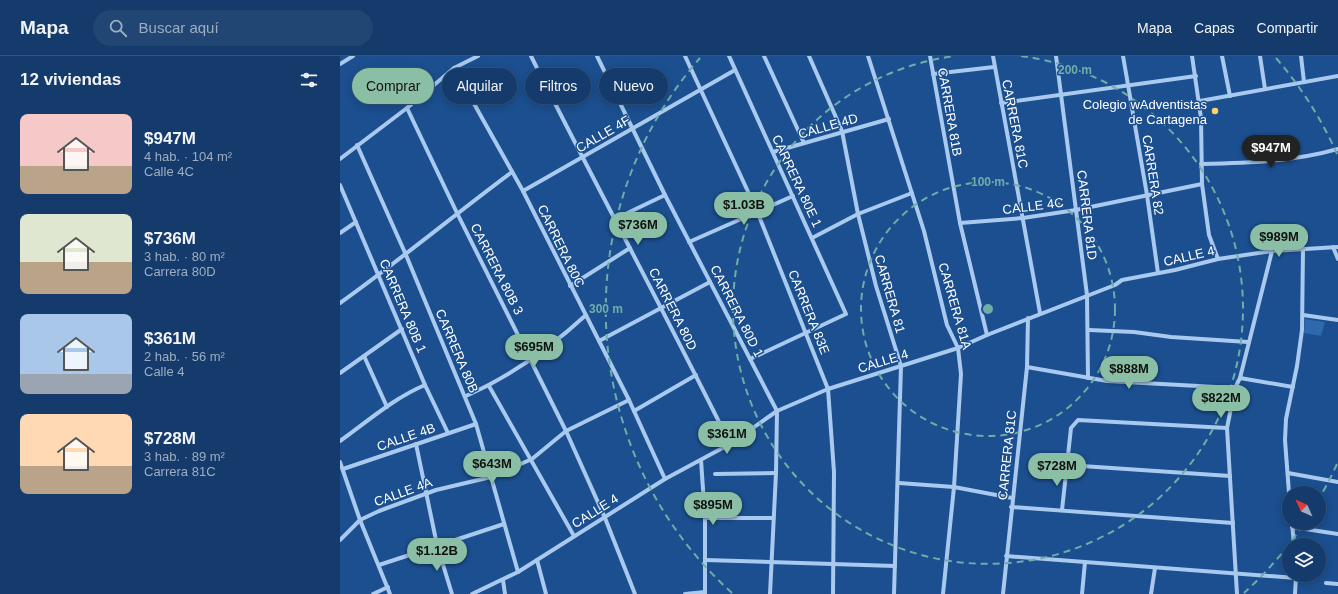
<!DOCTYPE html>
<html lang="es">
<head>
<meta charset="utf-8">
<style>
	:root { --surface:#143b6b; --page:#214673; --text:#f1f3f6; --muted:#9dadc1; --line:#33557e; --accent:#8abfa5 }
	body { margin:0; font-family:Arial,sans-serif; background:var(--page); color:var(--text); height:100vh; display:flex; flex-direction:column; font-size:15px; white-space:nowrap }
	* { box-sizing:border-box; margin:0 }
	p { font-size:13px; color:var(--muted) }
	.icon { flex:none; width:22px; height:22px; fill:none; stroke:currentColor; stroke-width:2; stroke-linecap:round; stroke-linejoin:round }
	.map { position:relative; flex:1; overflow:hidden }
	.drawer { display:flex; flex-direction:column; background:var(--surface); width:340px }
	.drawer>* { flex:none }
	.guide { position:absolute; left:12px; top:12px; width:380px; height:36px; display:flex; gap:8px }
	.needle { width:26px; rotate:315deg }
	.tools { position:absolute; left:942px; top:430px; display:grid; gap:8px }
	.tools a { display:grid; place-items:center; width:44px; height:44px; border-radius:50%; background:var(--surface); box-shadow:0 2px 10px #0003,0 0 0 1px var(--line); font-size:20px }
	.price { position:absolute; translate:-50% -34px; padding:0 9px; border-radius:14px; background:var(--accent); color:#111; font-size:13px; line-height:26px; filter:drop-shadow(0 1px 2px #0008) }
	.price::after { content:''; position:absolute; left:50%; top:24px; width:12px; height:9px; margin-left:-6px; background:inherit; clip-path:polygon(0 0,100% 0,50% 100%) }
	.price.current { background:#222; color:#fff }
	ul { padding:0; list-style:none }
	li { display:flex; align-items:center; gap:12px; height:100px; padding:0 20px }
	li span { display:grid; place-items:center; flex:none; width:112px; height:80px; border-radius:8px; color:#555 }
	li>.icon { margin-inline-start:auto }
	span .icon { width:48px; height:48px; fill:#fffc; stroke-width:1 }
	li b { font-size:17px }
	h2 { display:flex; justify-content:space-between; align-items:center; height:48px; padding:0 20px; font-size:17px }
	.chip { padding:0 14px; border-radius:18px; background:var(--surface); box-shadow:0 2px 10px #0003,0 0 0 1px var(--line); font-size:14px; line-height:36px }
	.chip.current { background:var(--accent); color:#111 }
	header { display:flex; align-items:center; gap:24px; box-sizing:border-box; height:56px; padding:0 20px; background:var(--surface); border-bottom:1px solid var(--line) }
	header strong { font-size:19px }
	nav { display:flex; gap:22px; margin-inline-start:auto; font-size:14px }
	.search { width:280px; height:36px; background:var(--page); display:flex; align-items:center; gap:10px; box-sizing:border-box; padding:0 14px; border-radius:22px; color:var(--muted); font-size:15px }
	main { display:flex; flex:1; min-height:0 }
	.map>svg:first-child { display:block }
	.green { fill:#2e69ad }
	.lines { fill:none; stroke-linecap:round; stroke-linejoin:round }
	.minor { stroke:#a9c9ee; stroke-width:4 }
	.ring { fill:none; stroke:#6fada8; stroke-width:2; stroke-dasharray:7 5 }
	.poi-dot { fill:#ffd166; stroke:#1b4f8f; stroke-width:1.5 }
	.labels { text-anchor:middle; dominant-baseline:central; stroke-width:3; stroke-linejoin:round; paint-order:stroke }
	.poi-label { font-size:13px; fill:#fff; stroke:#1b4f8f; text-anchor:end }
	.street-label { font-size:13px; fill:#fff; stroke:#1b4f8f }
	.centre { fill:#6fada8; stroke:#1b4f8f; stroke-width:2 }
	.ring-label { font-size:12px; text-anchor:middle; font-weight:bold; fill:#6fada8; stroke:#1b4f8f; stroke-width:3; stroke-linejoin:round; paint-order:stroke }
</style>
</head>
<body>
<header>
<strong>Mapa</strong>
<div class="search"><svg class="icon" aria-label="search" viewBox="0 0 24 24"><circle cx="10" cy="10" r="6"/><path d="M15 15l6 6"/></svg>Buscar aquí</div>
<nav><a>Mapa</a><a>Capas</a><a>Compartir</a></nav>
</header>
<main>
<section class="drawer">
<h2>12 viviendas<svg class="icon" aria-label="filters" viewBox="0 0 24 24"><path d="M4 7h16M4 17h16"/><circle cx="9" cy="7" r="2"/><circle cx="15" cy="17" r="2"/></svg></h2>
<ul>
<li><span style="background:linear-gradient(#f6c9c9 65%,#b9a48a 0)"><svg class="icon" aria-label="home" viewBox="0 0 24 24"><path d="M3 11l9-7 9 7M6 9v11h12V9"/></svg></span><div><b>$947M</b><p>4 hab. · 104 m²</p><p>Calle 4C</p></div></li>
<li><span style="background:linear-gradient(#dfe7d0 60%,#b9a48a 0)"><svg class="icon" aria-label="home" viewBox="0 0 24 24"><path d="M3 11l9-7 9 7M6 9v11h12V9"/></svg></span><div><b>$736M</b><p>3 hab. · 80 m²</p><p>Carrera 80D</p></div></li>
<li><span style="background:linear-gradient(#a9c7e8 75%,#9aa5b1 0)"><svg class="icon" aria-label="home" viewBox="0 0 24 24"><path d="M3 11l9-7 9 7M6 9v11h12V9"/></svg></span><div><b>$361M</b><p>2 hab. · 56 m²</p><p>Calle 4</p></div></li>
<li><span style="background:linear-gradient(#ffd9b3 65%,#b9a48a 0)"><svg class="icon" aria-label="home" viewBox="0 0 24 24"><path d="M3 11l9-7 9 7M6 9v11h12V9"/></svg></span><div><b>$728M</b><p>3 hab. · 89 m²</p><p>Carrera 81C</p></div></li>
</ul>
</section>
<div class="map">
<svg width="998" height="538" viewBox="0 0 998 538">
	<rect width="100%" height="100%" fill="#1b4f8f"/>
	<path class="green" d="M965,263L985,266L981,280L964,277Z"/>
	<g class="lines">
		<g class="minor">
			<path d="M191,0C256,130 326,258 390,388"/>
			<path d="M257,0L325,139L437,355L436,417L430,538"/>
			<path d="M345,0L417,155L488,333L494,416L493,538"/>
			<path d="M389,0L506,258L410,303"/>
			<path d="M424,0L464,87"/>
			<path d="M469,0L502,75L518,158L536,230L561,310L554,538"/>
			<path d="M528,0L584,175L607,269L618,292L621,318L614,431L603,538"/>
			<path d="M590,0L620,167L647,279"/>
			<path d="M653,0L700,257"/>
			<path d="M716,0L747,239L748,322"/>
			<path d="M783,0L807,139L818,217"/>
			<path d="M852,0L861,62L862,128L869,179L878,203"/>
			<path d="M882,0L890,40"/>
			<path d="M920,0L925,33"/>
			<path d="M961,0L964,26"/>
			<path d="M0,8L13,0"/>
			<path d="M114,12L183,135L289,344L325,423"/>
			<path d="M593,18L654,11"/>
			<path d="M860,45L998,20"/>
			<path d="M661,47L856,20"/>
			<path d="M67,52L117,157L226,375L265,462L295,538"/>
			<path d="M17,89L66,199L136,368L178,516"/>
			<path d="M433,96L549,63"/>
			<path d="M0,103L67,52L114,12L138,0"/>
			<path d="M861,108C907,107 953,106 998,93"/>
			<path d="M0,129L85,329L108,377"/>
			<path d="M183,135L395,14"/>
			<path d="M275,163L325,139"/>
			<path d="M620,167L683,162L736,154L862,128"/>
			<path d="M0,177L16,166"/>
			<path d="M472,182L518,158L572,137"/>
			<path d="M349,186L453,140"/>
			<path d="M993,191L998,203"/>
			<path d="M230,230L290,192"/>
			<path d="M0,247C59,205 114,159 172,116"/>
			<path d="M963,259L998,264"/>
			<path d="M749,274L794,276L831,281L908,286"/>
			<path d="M259,285L370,226"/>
			<path d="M24,300L47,351"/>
			<path d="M687,311L767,325L895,332"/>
			<path d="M0,317L62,273"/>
			<path d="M900,322L953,331"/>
			<path d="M149,330L234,480"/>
			<path d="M126,340C171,320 210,292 246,259"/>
			<path d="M294,355L356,319"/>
			<path d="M0,385C28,365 54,342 85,329"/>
			<path d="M76,388L97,489L112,538"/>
			<path d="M361,404L365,462V538"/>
			<path d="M0,406L20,464L50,538"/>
			<path d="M727,409L890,420"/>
			<path d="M3,413L136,368"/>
			<path d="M948,417L998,426"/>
			<path d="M375,418L436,417"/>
			<path d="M559,427L614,431L672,442"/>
			<path d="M949,437L945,384L946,363L957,310L962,274L963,194"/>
			<path d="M671,451L893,467"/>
			<path d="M722,454L731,372L738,364L887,372"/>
			<path d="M365,462H433"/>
			<path d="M952,467L954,489"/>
			<path d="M952,471L998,478"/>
			<path d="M0,484L20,464L39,455L96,434L151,421L192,403L226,375L289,344"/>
			<path d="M666,500L956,522"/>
			<path d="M197,504L206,538"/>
			<path d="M365,504L555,510"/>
			<path d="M39,509L164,468"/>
			<path d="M163,524L165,538"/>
			<path d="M986,527L998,528"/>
			<path d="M33,538L48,531"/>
			<path d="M132,538L178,516L325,423L390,388L437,355L488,333L618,292L647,279L775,229L782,224L835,214L878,203L932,195L998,191"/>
			<path d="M345,538L365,536"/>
			<path d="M663,538L687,311L688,262"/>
			<path d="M742,538L745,506"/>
			<path d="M811,538L815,512"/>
			<path d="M897,538L887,372L895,332L900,322L932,195"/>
			<path d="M955,538L956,520"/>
		</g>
	</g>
	<g class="ring">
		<circle cx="648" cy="253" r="127"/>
		<path d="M681 0A255 255 0 1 1 615 0"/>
		<path d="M997 408A382 382 0 0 1 980 441M963 469A382 382 0 0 1 904 537M392 537A382 382 0 0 1 360 2M936 2A382 382 0 0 1 997 98"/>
	</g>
	<circle class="poi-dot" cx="875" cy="55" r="4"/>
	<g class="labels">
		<g class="poi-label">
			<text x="867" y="48">Colegio wAdventistas<tspan x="867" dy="15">de Cartagena</tspan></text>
		</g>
		<g class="street-label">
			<text transform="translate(610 56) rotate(80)">CARRERA 81B</text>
			<text transform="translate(675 68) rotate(79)">CARRERA 81C</text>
			<text transform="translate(488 70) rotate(-16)">CALLE 4D</text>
			<text transform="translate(263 78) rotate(-30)">CALLE 4F</text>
			<text transform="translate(813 119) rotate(81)">CARRERA 82</text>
			<text transform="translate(457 125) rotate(65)">CARRERA 80E 1</text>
			<text transform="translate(693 150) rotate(-7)">CALLE 4C</text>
			<text transform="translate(747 159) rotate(83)">CARRERA 81D</text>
			<text transform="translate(221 190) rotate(64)">CARRERA 80C</text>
			<text transform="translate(849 200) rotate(-13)">CALLE 4</text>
			<text transform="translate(157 213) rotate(63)">CARRERA 80B 3</text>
			<text transform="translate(550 238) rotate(74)">CARRERA 81</text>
			<text transform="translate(63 250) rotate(67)">CARRERA 80B 1</text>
			<text transform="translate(615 250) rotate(74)">CARRERA 81A</text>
			<text transform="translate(333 253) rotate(63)">CARRERA 80D</text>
			<text transform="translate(397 255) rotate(63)">CARRERA 80D 1</text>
			<text transform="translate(469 256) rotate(68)">CARRERA 83E</text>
			<text transform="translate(117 295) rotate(67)">CARRERA 80B</text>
			<text transform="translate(543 305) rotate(-17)">CALLE 4</text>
			<text transform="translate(66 381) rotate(-19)">CALLE 4B</text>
			<text transform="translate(667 399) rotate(-84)">CARRERA 81C</text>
			<text transform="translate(63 436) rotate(-20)">CALLE 4A</text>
			<text transform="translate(255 455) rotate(-32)">CALLE 4</text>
		</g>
	</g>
	<circle cx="648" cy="253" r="6" class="centre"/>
	<g class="ring-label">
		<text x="735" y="18">200 m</text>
		<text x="648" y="130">100 m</text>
		<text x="266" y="257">300 m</text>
	</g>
</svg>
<div class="tools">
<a><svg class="needle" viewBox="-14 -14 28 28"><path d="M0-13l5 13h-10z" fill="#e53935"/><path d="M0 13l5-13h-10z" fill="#9dadc1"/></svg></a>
<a><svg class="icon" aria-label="layers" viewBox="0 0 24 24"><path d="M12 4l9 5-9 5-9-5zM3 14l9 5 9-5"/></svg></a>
</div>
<b class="price current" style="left:931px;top:113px">$947M</b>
<b class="price" style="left:404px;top:170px">$1.03B</b>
<b class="price" style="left:298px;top:190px">$736M</b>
<b class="price" style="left:939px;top:202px">$989M</b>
<b class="price" style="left:194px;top:312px">$695M</b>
<b class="price" style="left:789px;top:334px">$888M</b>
<b class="price" style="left:881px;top:363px">$822M</b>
<b class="price" style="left:387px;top:399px">$361M</b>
<b class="price" style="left:152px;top:429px">$643M</b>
<b class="price" style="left:717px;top:431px">$728M</b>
<b class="price" style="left:373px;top:470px">$895M</b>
<b class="price" style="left:97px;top:516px">$1.12B</b>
<div class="guide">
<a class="chip current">Comprar</a>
<a class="chip">Alquilar</a>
<a class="chip">Filtros</a>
<a class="chip">Nuevo</a>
</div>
</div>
</main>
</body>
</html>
